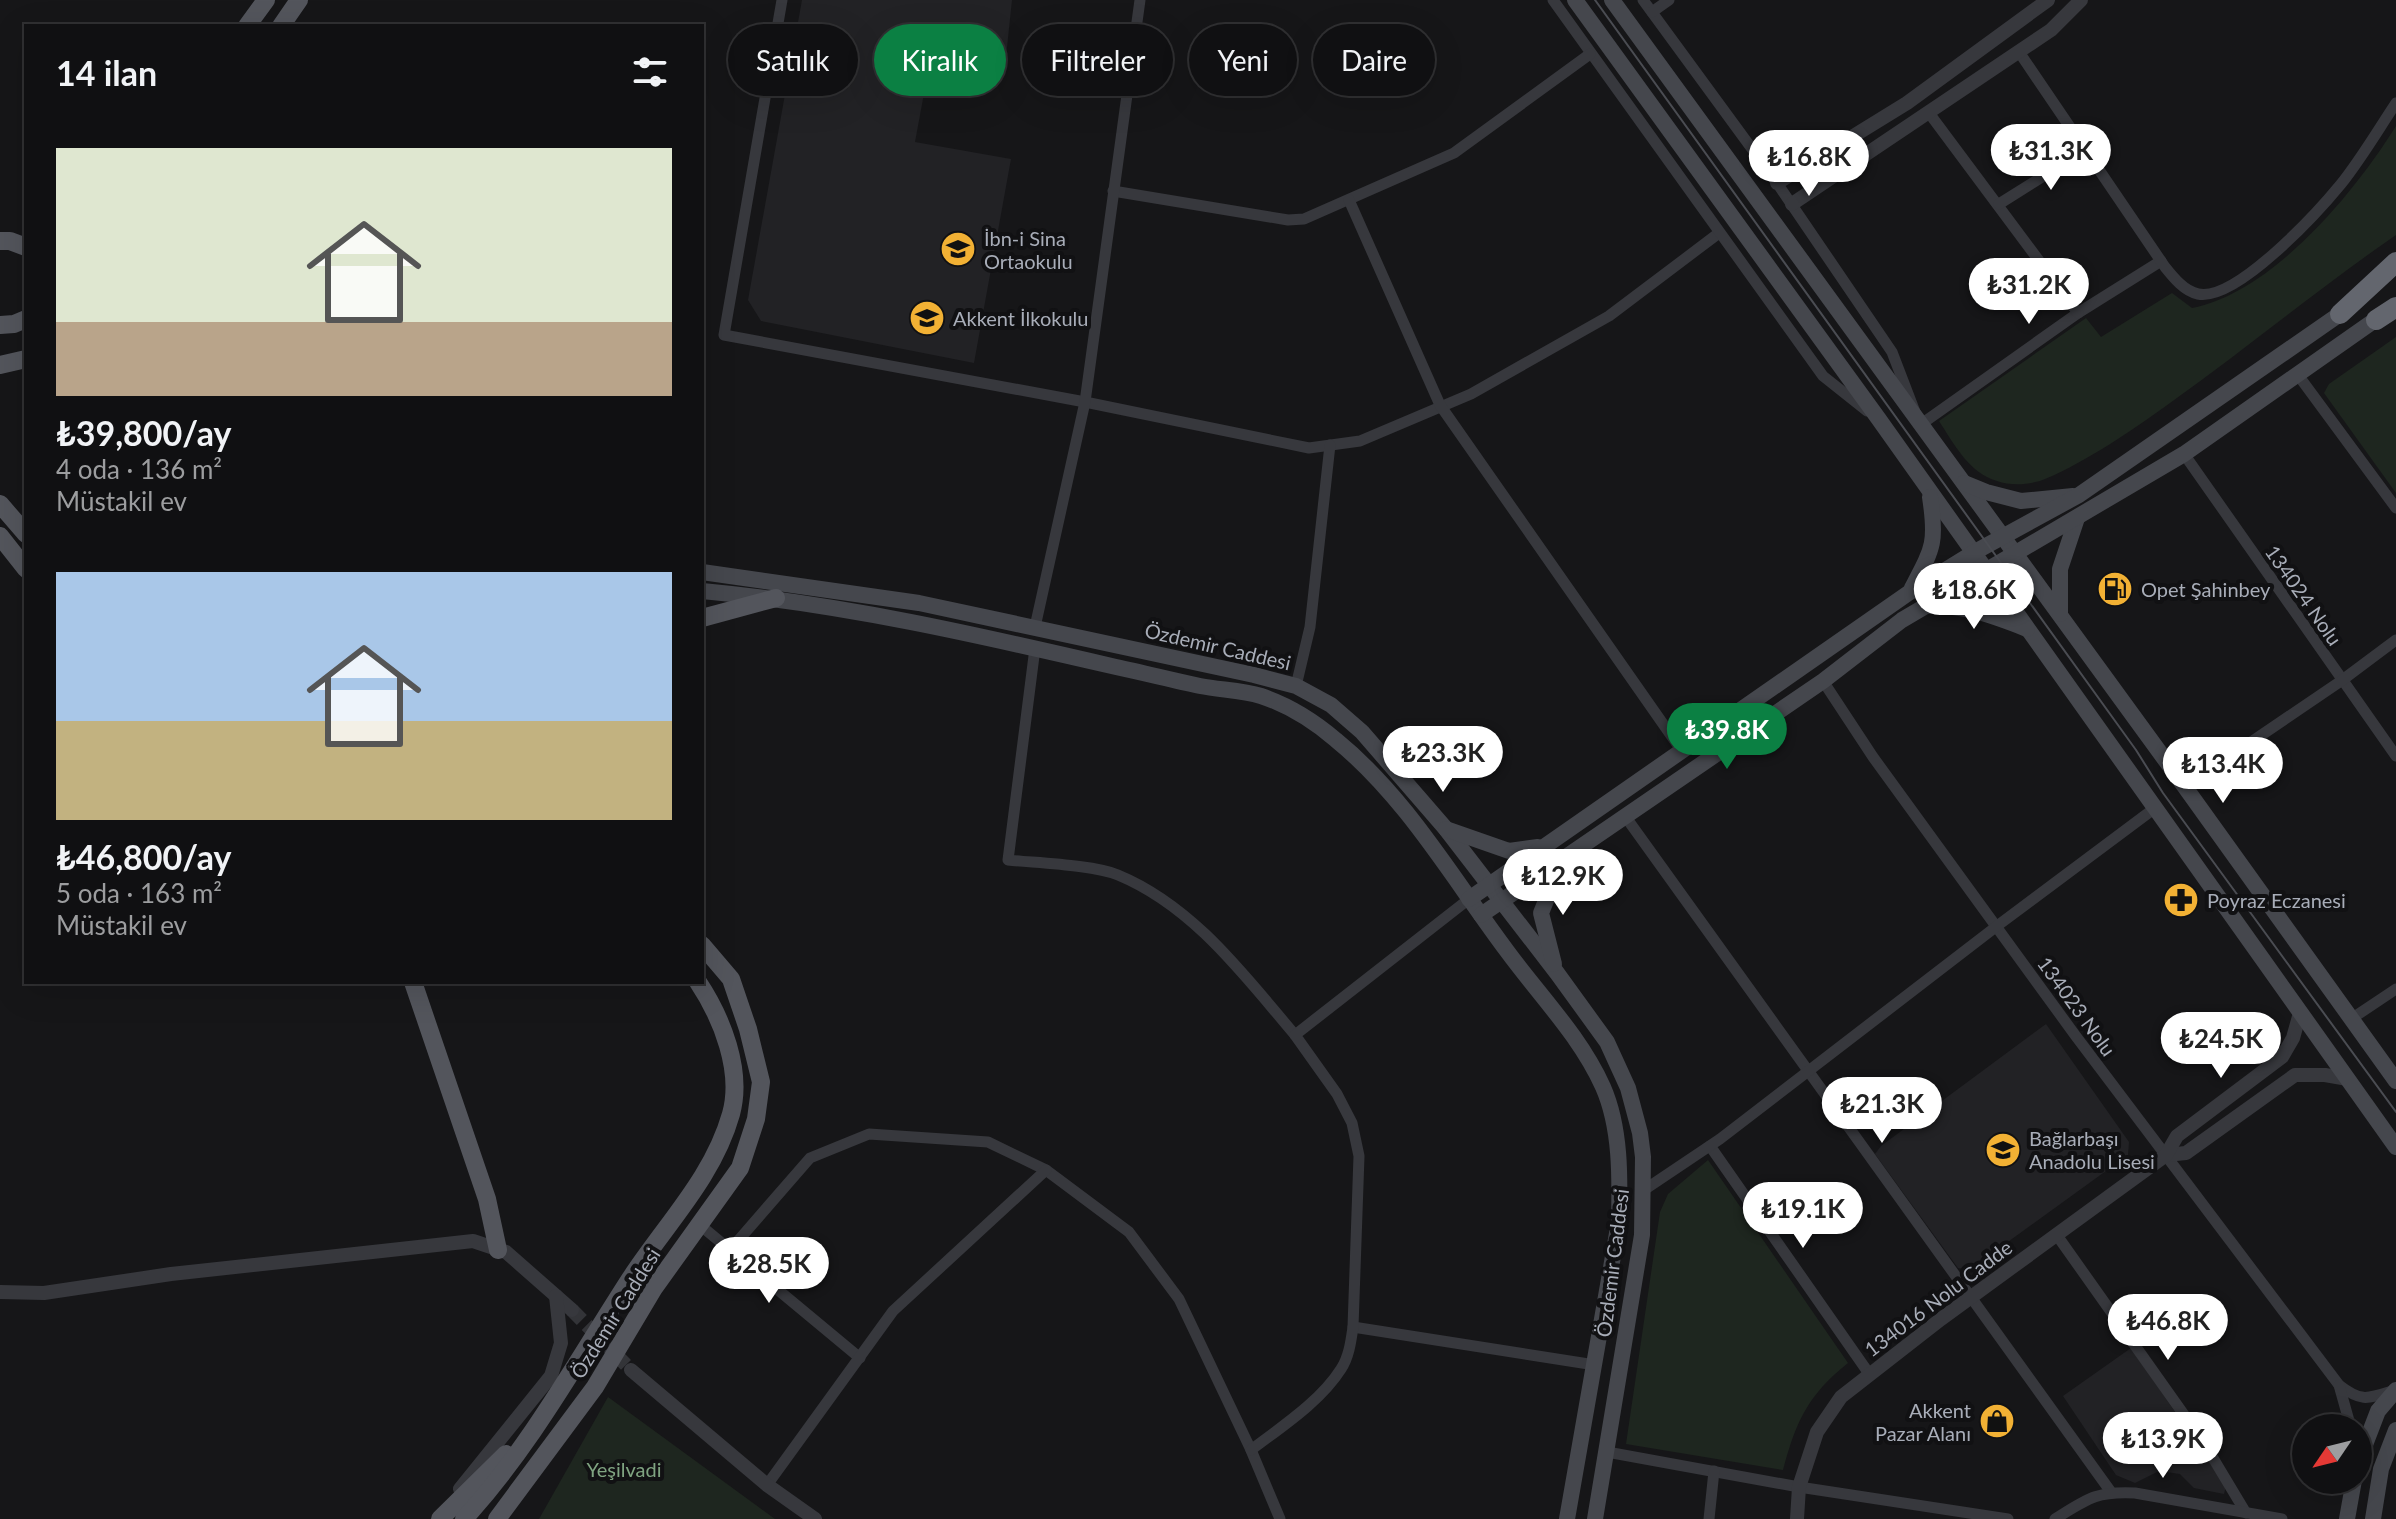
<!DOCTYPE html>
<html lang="tr">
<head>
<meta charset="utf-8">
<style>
	:root { --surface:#101012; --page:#19191b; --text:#f1f3f6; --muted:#9c9d9f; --line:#303032; --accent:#0b8043 }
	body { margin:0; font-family:Lato,sans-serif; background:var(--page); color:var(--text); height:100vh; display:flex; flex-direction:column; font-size:30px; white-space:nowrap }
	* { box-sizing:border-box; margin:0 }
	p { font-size:26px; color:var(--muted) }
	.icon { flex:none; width:44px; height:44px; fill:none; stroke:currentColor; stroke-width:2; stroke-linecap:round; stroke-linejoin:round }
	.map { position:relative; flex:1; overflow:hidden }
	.panel { position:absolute; left:24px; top:24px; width:680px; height:960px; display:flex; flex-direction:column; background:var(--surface); border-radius:0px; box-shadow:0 8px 32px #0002,0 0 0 2px var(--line) }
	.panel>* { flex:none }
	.top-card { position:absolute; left:728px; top:24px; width:760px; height:72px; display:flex; gap:16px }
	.needle { width:52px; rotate:235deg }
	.tools { position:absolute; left:2292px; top:1414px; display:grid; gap:16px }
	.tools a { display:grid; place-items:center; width:80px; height:80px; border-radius:50%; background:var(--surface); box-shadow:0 8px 32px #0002,0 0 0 2px var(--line); font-size:40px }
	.price { position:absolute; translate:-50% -68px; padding:0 18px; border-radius:28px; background:#fff; color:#222; font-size:26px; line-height:52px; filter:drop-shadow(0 2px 4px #0008) }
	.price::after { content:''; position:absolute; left:50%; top:48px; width:24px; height:18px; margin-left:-12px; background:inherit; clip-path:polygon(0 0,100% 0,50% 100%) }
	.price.on { background:var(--accent); color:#fff }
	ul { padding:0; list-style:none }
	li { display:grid; align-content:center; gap:16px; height:424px; padding:0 32px }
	li span { display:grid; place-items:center; height:248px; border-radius:0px; color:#555 }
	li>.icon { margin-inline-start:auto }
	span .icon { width:144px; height:144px; fill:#fffc; stroke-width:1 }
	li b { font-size:34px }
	h2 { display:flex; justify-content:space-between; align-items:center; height:96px; padding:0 32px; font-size:34px }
	.pill { padding:0 28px; border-radius:36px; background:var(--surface); box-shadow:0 8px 32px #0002,0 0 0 2px var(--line); font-size:28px; line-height:72px }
	.pill.on { background:var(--accent); color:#fff }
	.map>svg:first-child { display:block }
	.built { fill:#222225 }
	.green { fill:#1e261f }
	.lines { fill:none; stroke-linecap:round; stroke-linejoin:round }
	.tertiary-tunnel { stroke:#333438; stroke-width:14; stroke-dasharray:14 7; stroke-linecap:butt }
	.minor { stroke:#37383d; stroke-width:11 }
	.tertiary { stroke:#37383d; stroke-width:14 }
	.secondary { stroke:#45474d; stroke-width:16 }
	.primary { stroke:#53555c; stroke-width:18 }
	.motorway { stroke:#63666e; stroke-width:20 }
	.tram { stroke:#4a4c52; stroke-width:2 }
	.labels { text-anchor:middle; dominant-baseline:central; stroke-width:8; stroke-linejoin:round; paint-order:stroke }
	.poi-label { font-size:20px; fill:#a8adb8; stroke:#111113; text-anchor:start }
	.street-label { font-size:20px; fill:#a8adb8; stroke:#111113 }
	.park-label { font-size:20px; fill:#7fa381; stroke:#111113 }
</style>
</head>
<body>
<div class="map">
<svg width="2396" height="1519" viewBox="0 0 2396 1519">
	<rect width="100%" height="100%" fill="#161618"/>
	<g class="built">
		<path d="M802,0H1012L1004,76L930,61L915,142L1011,159L974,363L761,321L748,300Z"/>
		<path d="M2046,1024L2129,1142L2128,1155L1969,1270L1958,1268L1875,1154L1881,1146Z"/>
		<path d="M2131,1348L2226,1486L2224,1494L2194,1488L2180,1474L2159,1471L2135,1483L2116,1475L2063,1396Z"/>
	</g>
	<g class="green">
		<path d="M2396,126V235C2319,288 2247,348 2170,403C2134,429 2086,462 2045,479C2031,485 2011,486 1997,481C1969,473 1954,444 1939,421L2086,318L2101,337L2172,293L2192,308C2273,292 2355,192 2396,126Z"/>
		<path d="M2396,337V493L2324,393L2329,384Z"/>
		<path d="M1708,1160L1848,1363C1808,1395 1796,1421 1783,1470L1626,1444L1660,1212L1668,1194Z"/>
		<path d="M608,1397L775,1519H539Z"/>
	</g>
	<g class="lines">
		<path class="tertiary-tunnel" d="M572,1310L631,1370"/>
		<g class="minor">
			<path d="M782,0L724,335L1085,402L1309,448L1360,441L1471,394L1609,316L1719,233"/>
			<path d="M1553,0L1823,376L1867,411"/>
			<path d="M1643,0L1777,183L1892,352L1920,425L2078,313L2161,261"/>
			<path d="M1652,12L1669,0"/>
			<path d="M2019,52L2165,267C2173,277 2184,291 2198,294C2236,302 2318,212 2341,184C2361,159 2378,130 2396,103"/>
			<path d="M1929,113L2078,313"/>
			<path d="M1113,191L1288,220L1304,219L1454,153L1590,54"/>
			<path d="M1349,200L1440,405L1682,751"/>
			<path d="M1999,204L2085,150"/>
			<path d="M2298,375L2396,508"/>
			<path d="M2184,454L2396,756"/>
			<path d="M1035,627L1085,402L1140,0"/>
			<path d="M1035,648L1008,860C1036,863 1094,865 1118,875C1193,906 1244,975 1295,1035"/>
			<path d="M1823,681L1873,757L2075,1035L2339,1385C2361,1402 2367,1399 2392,1391"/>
			<path d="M1296,686L1310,627L1330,445"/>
			<path d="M2185,787L2341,681L2396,640"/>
			<path d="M1625,816L2111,1492"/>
			<path d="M2351,1019L2396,989"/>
			<path d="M1710,1146L1870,1375"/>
			<path d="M1644,1190L1720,1139L1997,926L2155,808"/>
			<path d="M700,1225L860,1358"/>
			<path d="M2056,1234L2204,1443L2246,1513"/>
			<path d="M730,1250L810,1158L869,1134L988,1142L1046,1170L1129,1232L1179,1299L1251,1450L1280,1519"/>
			<path d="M1353,1327L1595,1365"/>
			<path d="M2339,1385L2351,1428"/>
			<path d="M1251,1450C1281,1427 1320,1402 1341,1369C1349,1357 1351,1341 1353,1327L1359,1156L1352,1123L1337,1094L1295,1035L1469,899"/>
			<path d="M1607,1452L1799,1487L2008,1519"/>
			<path d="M767,1485L893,1311L1046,1170"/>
			<path d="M1709,1519L1714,1471"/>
			<path d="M2055,1519C2087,1499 2096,1491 2135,1493L2282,1519"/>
		</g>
		<g class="tertiary">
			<path d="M1777,183L1907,103L2048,0"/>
			<path d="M1792,204L2051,30L2081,0"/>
			<path d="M2166,1155L2186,1153L2295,1075H2325L2348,1079"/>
			<path d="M0,1292L44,1293L171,1274L473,1241L506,1252L572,1310"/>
			<path d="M631,1370L767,1485L815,1519"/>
			<path d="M460,1489L551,1376L561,1343L556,1296"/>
			<path d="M1797,1519L1799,1487L1817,1432L1841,1397L1941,1319L2166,1155L2177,1136L2282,1057L2293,1038L2300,1013"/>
		</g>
		<g class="secondary">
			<path d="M1575,0L1878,418L2396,1147"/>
			<path d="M1612,0L2185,787L2396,1081"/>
			<path d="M1964,483L1986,492L2021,501L2073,496"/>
			<path d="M702,572L919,603L1254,675L1296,686L1331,705L1362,732L1446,829L1557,973L1607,1042L1628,1088L1640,1133L1643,1157L1642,1235L1595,1519"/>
			<path d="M1912,588C1933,548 1937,543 1930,497"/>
			<path d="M702,591C843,604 978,635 1116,667C1144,673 1172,680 1200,686C1220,690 1242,690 1261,696C1288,705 1315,722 1336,740C1406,797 1453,879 1507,951C1540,996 1580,1036 1603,1087C1621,1128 1620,1178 1619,1222L1567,1519"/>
			<path d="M1926,606C1962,604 1994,616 2027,629"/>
			<path d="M2060,614V569L2077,518"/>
			<path d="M1446,829L1509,851L1538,847"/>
			<path d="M1469,899L1910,592L1973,553L2079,495L2350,307"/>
			<path d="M1481,915L1823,681L1902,620L2184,454L2385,313"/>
			<path d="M1554,964L1541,913L1562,861"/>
			<path d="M2358,1463L2378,1411L2396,1390"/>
			<path d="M2347,1519L2354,1480"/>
			<path d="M2373,1519L2381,1469L2396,1430"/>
		</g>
		<g class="primary">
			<path d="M247,26L266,0"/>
			<path d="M281,26L299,0"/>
			<path d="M0,241H10L26,247"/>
			<path d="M0,325L14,324L26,319"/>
			<path d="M0,365L26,359"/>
			<path d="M0,504L26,534"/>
			<path d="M0,536L26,569"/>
			<path d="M702,618L776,598"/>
			<path d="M413,982L487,1199L498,1250"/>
			<path d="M440,1519L506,1454"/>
			<path d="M464,1519C530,1447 577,1361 630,1279C665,1225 713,1178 731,1114C743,1071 722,1018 698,982"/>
			<path d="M497,1519L595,1387L654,1288L740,1168L756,1119L761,1082L748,1029L731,979L702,945"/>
		</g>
		<g class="motorway">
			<path d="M2340,314L2396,262"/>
			<path d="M2376,320L2396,307"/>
		</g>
		<path class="tram" d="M1595,0L2136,750L2163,793L2396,1112"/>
	</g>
	<defs>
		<symbol id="school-disc" viewBox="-11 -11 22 22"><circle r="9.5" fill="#f2b134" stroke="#111113"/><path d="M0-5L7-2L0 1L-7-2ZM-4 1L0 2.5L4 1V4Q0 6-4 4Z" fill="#111"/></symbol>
		<symbol id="fuel-disc" viewBox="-11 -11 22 22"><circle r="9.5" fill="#f2b134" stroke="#111113"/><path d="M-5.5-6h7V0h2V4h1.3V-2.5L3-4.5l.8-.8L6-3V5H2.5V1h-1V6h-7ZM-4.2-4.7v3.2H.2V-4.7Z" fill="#111"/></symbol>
		<symbol id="pharmacy-disc" viewBox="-11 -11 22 22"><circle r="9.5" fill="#f2b134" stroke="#111113"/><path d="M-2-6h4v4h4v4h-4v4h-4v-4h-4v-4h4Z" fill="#111"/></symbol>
		<symbol id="shop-disc" viewBox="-11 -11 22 22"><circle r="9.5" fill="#f2b134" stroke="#111113"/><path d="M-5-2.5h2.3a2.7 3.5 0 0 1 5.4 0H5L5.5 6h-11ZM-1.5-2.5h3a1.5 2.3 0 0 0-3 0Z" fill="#111"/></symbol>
	</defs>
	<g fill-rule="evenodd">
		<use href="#school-disc" x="938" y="229" width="40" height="40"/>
		<use href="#school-disc" x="907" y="298" width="40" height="40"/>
		<use href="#fuel-disc" x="2095" y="569" width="40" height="40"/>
		<use href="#pharmacy-disc" x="2161" y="880" width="40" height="40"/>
		<use href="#school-disc" x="1983" y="1130" width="40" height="40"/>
		<use href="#shop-disc" x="1977" y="1401" width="40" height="40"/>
	</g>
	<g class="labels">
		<g class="poi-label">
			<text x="984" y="238">İbn-i Sina<tspan x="984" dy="23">Ortaokulu</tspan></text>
			<text x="953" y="318">Akkent İlkokulu</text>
			<text x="2141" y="589">Opet Şahinbey</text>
			<text x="2207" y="900">Poyraz Eczanesi</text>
			<text x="2029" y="1138">Bağlarbaşı<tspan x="2029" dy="23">Anadolu Lisesi</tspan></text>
			<text x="1971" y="1410" text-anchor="end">Akkent<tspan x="1971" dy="23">Pazar Alanı</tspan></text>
		</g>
		<g class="street-label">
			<text transform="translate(2304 595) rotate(55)">134024 Nolu</text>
			<text transform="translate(1218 646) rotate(13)">Özdemir Caddesi</text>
			<text transform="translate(2077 1006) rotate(54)">134023 Nolu</text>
			<text transform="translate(1612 1263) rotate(-83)">Özdemir Caddesi</text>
			<text transform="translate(1938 1298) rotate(-37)">134016 Nolu Cadde</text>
			<text transform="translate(615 1313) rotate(-58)">Özdemir Caddesi</text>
		</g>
		<g class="park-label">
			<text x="624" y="1469">Yeşilvadi</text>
		</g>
	</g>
</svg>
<div class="tools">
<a><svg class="needle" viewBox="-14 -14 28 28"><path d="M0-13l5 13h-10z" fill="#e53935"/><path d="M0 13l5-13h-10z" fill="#9c9d9f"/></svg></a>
</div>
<b class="price" style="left:2051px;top:192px">₺31.3K</b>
<b class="price" style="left:1809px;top:198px">₺16.8K</b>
<b class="price" style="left:2029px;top:326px">₺31.2K</b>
<b class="price" style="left:1974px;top:631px">₺18.6K</b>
<b class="price on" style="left:1727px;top:771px">₺39.8K</b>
<b class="price" style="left:1443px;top:794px">₺23.3K</b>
<b class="price" style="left:2223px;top:805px">₺13.4K</b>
<b class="price" style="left:1563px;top:917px">₺12.9K</b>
<b class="price" style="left:2221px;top:1080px">₺24.5K</b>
<b class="price" style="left:1882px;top:1145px">₺21.3K</b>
<b class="price" style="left:1803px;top:1250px">₺19.1K</b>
<b class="price" style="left:769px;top:1305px">₺28.5K</b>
<b class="price" style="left:2168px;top:1362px">₺46.8K</b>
<b class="price" style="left:2163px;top:1480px">₺13.9K</b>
<div class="top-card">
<a class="pill">Satılık</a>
<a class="pill on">Kiralık</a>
<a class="pill">Filtreler</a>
<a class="pill">Yeni</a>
<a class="pill">Daire</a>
</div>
<section class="panel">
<h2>14 ilan<svg class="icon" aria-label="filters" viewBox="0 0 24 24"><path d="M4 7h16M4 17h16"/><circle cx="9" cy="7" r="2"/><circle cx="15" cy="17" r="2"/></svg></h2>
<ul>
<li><span style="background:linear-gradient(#dfe7d0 70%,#b9a48a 0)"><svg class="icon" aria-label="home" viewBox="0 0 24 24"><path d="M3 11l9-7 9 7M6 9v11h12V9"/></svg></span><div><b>₺39,800/ay</b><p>4 oda · 136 m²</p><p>Müstakil ev</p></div></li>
<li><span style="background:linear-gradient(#a9c7e8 60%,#c2b280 0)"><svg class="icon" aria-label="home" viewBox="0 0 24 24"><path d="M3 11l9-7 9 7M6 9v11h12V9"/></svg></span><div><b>₺46,800/ay</b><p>5 oda · 163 m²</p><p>Müstakil ev</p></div></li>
</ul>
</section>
</div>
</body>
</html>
